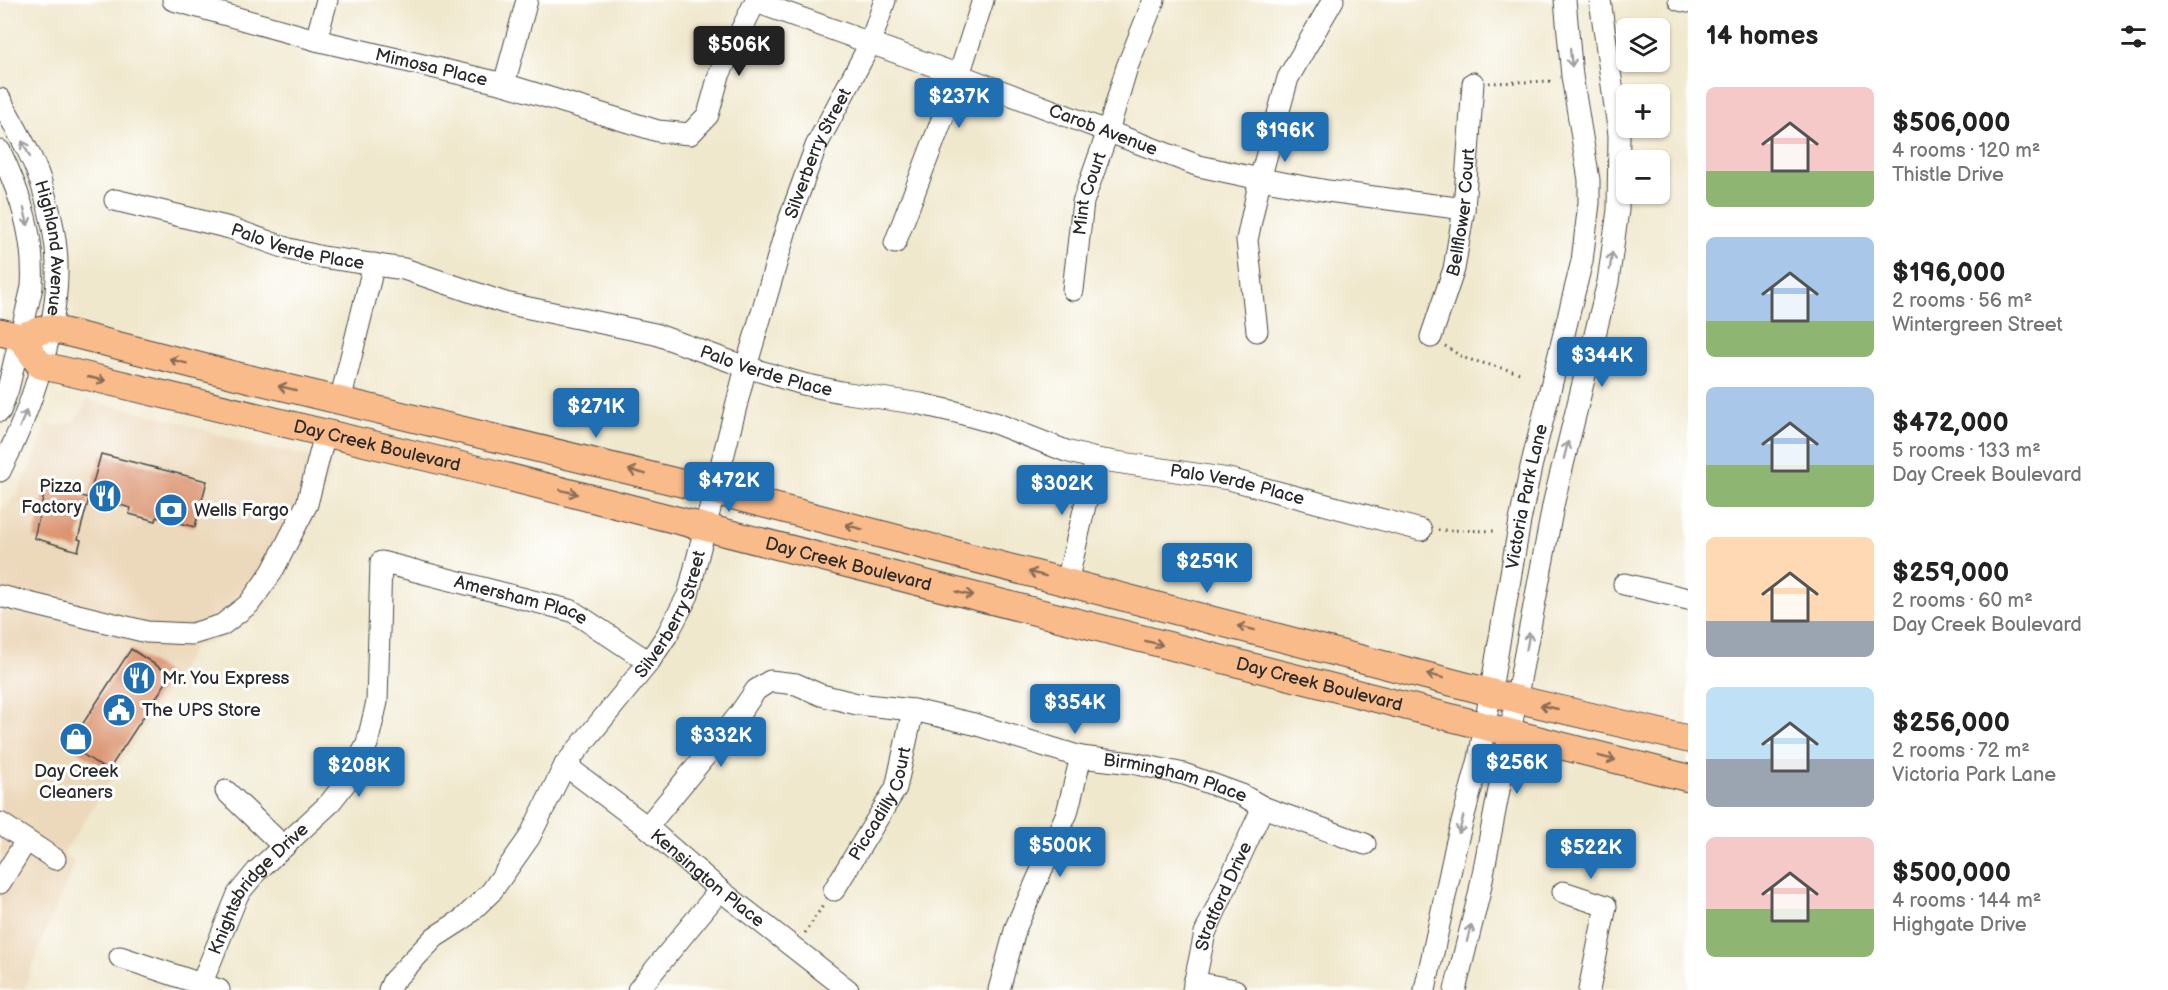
<!DOCTYPE html>
<html lang="en">
<head>
<meta charset="utf-8">
<style>
	:root { --surface:#fff; --page:#f2f2f2; --text:#222; --muted:#767676; --accent:#1f6fb2 }
	body { margin:0; font-family:"Balsamiq Sans",sans-serif; background:var(--page); color:var(--text); height:100vh; display:flex; flex-direction:column; font-size:22px; white-space:nowrap }
	* { box-sizing:border-box; margin:0 }
	p { font-size:20px; color:var(--muted) }
	.icon { flex:none; width:33px; height:33px; fill:none; stroke:currentColor; stroke-width:2; stroke-linecap:round; stroke-linejoin:round }
	.map { position:relative; flex:1; overflow:hidden }
	.sheet { display:flex; flex-direction:column; background:var(--surface); width:480px }
	.sheet>* { flex:none }
	.controls { position:absolute; left:1616px; top:18px; display:grid; gap:12px }
	.controls a { display:grid; place-items:center; width:54px; height:54px; border-radius:9px; background:var(--surface); box-shadow:0 2px 4px #0004; font-size:30px }
	.price { position:absolute; translate:-50% -51px; padding:0 14px; border-radius:6px; background:var(--accent); color:#fff; font-size:20px; line-height:39px; filter:drop-shadow(0 2px 3px #0008) }
	.price::after { content:''; position:absolute; left:50%; top:36px; width:18px; height:14px; margin-left:-9px; background:inherit; clip-path:polygon(0 0,100% 0,50% 100%) }
	.price.current { background:#222; color:#fff }
	ul { padding:0; list-style:none }
	li { display:flex; align-items:center; gap:18px; height:150px; padding:0 18px }
	li span { display:grid; place-items:center; flex:none; width:168px; height:120px; border-radius:9px; color:#555 }
	li>.icon { margin-inline-start:auto }
	span .icon { width:72px; height:72px; fill:#fffc; stroke-width:1 }
	li b { font-size:26px }
	h2 { display:flex; justify-content:space-between; align-items:center; height:72px; padding:0 18px; font-size:26px }
	main { display:flex; flex:1; min-height:0 }
	.map>svg:first-child { display:block }
	.built { fill:#ecd8ba }
	.building { fill:#db9471 }
	.lines { fill:none; stroke-linecap:round; stroke-linejoin:round }
	.minor-casing { stroke:#494743; stroke-width:23 }
	.major-casing { stroke:#494743; stroke-width:29 }
	.path { stroke:#494743; stroke-width:3; stroke-dasharray:1.5 4.5; stroke-linecap:butt }
	.minor { stroke:#fff; stroke-width:21 }
	.major { stroke:#fabb8b; stroke-width:27 }
	.oneway { stroke:#a0a0a0 }
	.oneway2 { stroke:#886c56 }
	.labels { text-anchor:middle; dominant-baseline:central; stroke-width:6; stroke-linejoin:round; paint-order:stroke }
	.street-label { font-size:18px; fill:#2b2b2b; stroke:#fff }
	.poi-label { font-size:18px; fill:#2b2b2b; stroke:#fff; text-anchor:start }
</style>
</head>
<body>
<main>
<div class="map">
<svg width="1688" height="990" viewBox="0 0 1688 990">
	<rect width="100%" height="100%" fill="#fff"/>
	<filter id="ink" filterUnits="userSpaceOnUse"><feTurbulence type="fractalNoise" baseFrequency=".0167" numOctaves="2"/><feDisplacementMap in="SourceGraphic" scale="12" xChannelSelector="R" yChannelSelector="G"/><feConvolveMatrix kernelMatrix="1 2 1 2 8 2 1 2 1" color-interpolation-filters="sRGB"/></filter>
	<filter id="wash" filterUnits="userSpaceOnUse"><feTurbulence type="fractalNoise" baseFrequency=".008" numOctaves="4" result="noise"/><feDisplacementMap in="SourceGraphic" scale="24" xChannelSelector="R" yChannelSelector="G"/><feGaussianBlur stdDeviation="1.35" result="paint"/><feColorMatrix in="noise" values="0 0 0 0 0 0 0 0 0 0 0 0 0 0 0 0 0 1.4 0 .05"/><feComposite in="paint" operator="in"/></filter>
	<g filter="url(#wash)">
		<rect width="100%" height="100%" fill="#f0e8cd"/>
		<path class="built" d="M87,399L176,421L245,443L331,461L323,496L314,517L264,604L244,625L217,640L195,646L64,853L75,863L42,940L24,990H0V513L16,495L33,461L46,424L58,426L72,422L83,410Z"/>
		<g id="blocks">
			<g class="building">
				<path d="M101,454L207,481L195,527L157,517L156,521L129,514L131,508L89,497Z"/>
				<path d="M46,486L89,498L78,539L81,540L78,551L34,538Z"/>
				<path d="M131,649L171,675L108,771L69,745Z"/>
			</g>
		</g>
	</g>
	<g filter="url(#ink)">
		<use href="#blocks" fill-opacity="0" stroke="#494743" stroke-width="1.5"/>
		<g class="lines">
			<defs>
				<g id="minor">
					<path id="s1" d="M173,0L316,40L504,84L658,131L690,134L708,115L719,75L756,0"/>
					<path d="M1679,0L1688,2"/>
					<path id="s2" d="M756,2L959,75L1199,166L1260,179L1328,191L1464,209"/>
					<path d="M316,40L327,0"/>
					<path d="M504,84L527,0"/>
					<path id="s3" d="M0,99C15,128 34,157 43,189C52,217 58,246 57,275C56,335 28,418 0,471"/>
					<path d="M0,151C21,195 35,238 32,287L8,389L0,411"/>
					<path id="s4" d="M115,200L230,228L289,249L322,257L404,269L505,303L655,334L746,367L803,384L841,392L921,404L956,412L995,423L1066,451L1096,459L1229,479L1421,530"/>
					<path d="M895,243L959,75L983,0"/>
					<path id="s5" d="M1073,290L1083,202L1108,131L1127,67L1154,0"/>
					<path d="M1257,331L1247,240L1260,179L1288,78L1333,0"/>
					<path id="s6" d="M1431,337L1454,269L1464,209L1473,83"/>
					<path d="M340,401L374,264"/>
					<path d="M1067,582L1096,459"/>
					<path d="M1624,584L1688,599"/>
					<path d="M0,596L147,632L192,634L222,625L249,604L272,572L307,504L325,434"/>
					<path id="s7" d="M565,765L647,827L720,890L848,990"/>
					<path d="M226,791L284,847"/>
					<path d="M0,823L55,859"/>
					<path id="s8" d="M647,827L738,716L756,690L770,681L796,684L821,695L857,704L913,710L974,724L1081,757L1132,763L1184,774L1242,795L1263,807L1365,844"/>
					<path d="M0,883L26,841"/>
					<path id="s9" d="M834,890L896,788L913,710"/>
					<path d="M1563,892L1606,906L1589,990"/>
					<path d="M120,957L219,990"/>
					<path d="M1194,982L1235,990"/>
					<path id="s10" d="M201,985L238,894L257,871L329,804L350,777L367,744L377,702L381,562L572,611L649,662"/>
					<path id="s11" d="M389,990L393,981L435,937L463,919L491,892L529,838L565,765L649,662L667,635L688,595L746,367L787,226L816,146L870,44L885,0"/>
					<path d="M638,990L720,890"/>
					<path d="M999,990L1016,927L1067,813L1081,757"/>
					<path id="s12" d="M1193,990L1205,933L1263,807"/>
					<path id="s13" d="M1425,990L1456,845L1479,759L1520,521L1531,467L1582,261L1589,203V180L1572,76L1565,0"/>
					<path d="M1455,990L1479,895L1554,501L1608,282L1618,210L1619,135L1600,0"/>
				</g>
				<g id="major">
					<path d="M0,332L20,337L49,328L69,333L234,375L714,491L1516,699L1688,739"/>
					<path id="s14" d="M20,337L40,365L488,472L1688,778"/>
				</g>
			</defs>
			<use href="#minor" class="minor-casing"/>
			<use href="#major" class="major-casing"/>
			<g class="path">
				<path d="M1489,83L1555,81"/>
				<path d="M1445,346L1464,358L1520,373"/>
				<path d="M1438,530L1496,531"/>
				<path d="M805,933L824,904"/>
			</g>
			<use href="#minor" class="minor"/>
			<use href="#major" class="major"/>
		</g>
		<defs><path id="oneway-shaft" d="M-6 0H5M1.5-3L5.5 0L1.5 3" fill="none" stroke-width="1.6" stroke-linecap="round" stroke-linejoin="round" transform="scale(1.5)"/></defs>
		<g class="oneway">
			<use href="#oneway-shaft" transform="translate(1571 58) rotate(84)"/>
			<use href="#oneway-shaft" transform="translate(26 149) rotate(-116)"/>
			<use href="#oneway-shaft" transform="translate(26 217) rotate(76)"/>
			<use href="#oneway-shaft" transform="translate(1611 261) rotate(-82)"/>
			<use href="#oneway-shaft" transform="translate(23 419) rotate(-68)"/>
			<use href="#oneway-shaft" transform="translate(1566 450) rotate(-76)"/>
			<use href="#oneway-shaft" transform="translate(1528 641) rotate(-80)"/>
			<use href="#oneway-shaft" transform="translate(1461 825) rotate(105)"/>
			<use href="#oneway-shaft" transform="translate(1469 933) rotate(-76)"/>
		</g>
		<g class="oneway2">
			<use href="#oneway-shaft" transform="translate(178 361) rotate(-165)"/>
			<use href="#oneway-shaft" transform="translate(97 379) rotate(13)"/>
			<use href="#oneway-shaft" transform="translate(287 388) rotate(-166)"/>
			<use href="#oneway-shaft" transform="translate(637 472) rotate(-166)"/>
			<use href="#oneway-shaft" transform="translate(569 492) rotate(14)"/>
			<use href="#oneway-shaft" transform="translate(854 527) rotate(-165)"/>
			<use href="#oneway-shaft" transform="translate(1037 574) rotate(-166)"/>
			<use href="#oneway-shaft" transform="translate(965 594) rotate(14)"/>
			<use href="#oneway-shaft" transform="translate(1246 628) rotate(-166)"/>
			<use href="#oneway-shaft" transform="translate(1154 643) rotate(14)"/>
			<use href="#oneway-shaft" transform="translate(1435 676) rotate(-166)"/>
			<use href="#oneway-shaft" transform="translate(1549 707) rotate(-167)"/>
			<use href="#oneway-shaft" transform="translate(1607 758) rotate(14)"/>
		</g>
	</g>
	<defs>
		<symbol id="restaurant-disc" viewBox="-11 -11 22 22"><circle r="9.5" fill="#1f6fb2" stroke="#fff"/><path d="M-5-6h1v4h1v-4h1v4h1v-4h1v5L-1.5 .5V6h-2V.5L-5-1ZM5-6V6H3V1.5H1.5Q1.5-4 5-6Z" fill="#fff"/></symbol>
		<symbol id="bank-disc" viewBox="-11 -11 22 22"><circle r="9.5" fill="#1f6fb2" stroke="#fff"/><path d="M-6-4H6V4H-6ZM0-2.3a2.3 2.3 0 1 0 0 4.6a2.3 2.3 0 1 0 0-4.6Z" fill="#fff"/></symbol>
		<symbol id="civic-disc" viewBox="-11 -11 22 22"><circle r="9.5" fill="#1f6fb2" stroke="#fff"/><path d="M-.6-6.5H3V-4.5H.6V-3L4-1V1h2V6H-6V1h2V-1L-.6-3ZM-1.2 2.5V6h2.4V2.5Z" fill="#fff"/></symbol>
		<symbol id="shop-disc" viewBox="-11 -11 22 22"><circle r="9.5" fill="#1f6fb2" stroke="#fff"/><path d="M-5-2.5h2.3a2.7 3.5 0 0 1 5.4 0H5L5.5 6h-11ZM-1.5-2.5h3a1.5 2.3 0 0 0-3 0Z" fill="#fff"/></symbol>
	</defs>
	<g fill-rule="evenodd">
		<use href="#restaurant-disc" x="86" y="477" width="38" height="38"/>
		<use href="#bank-disc" x="152" y="491" width="38" height="38"/>
		<use href="#restaurant-disc" x="120" y="659" width="38" height="38"/>
		<use href="#civic-disc" x="100" y="691" width="38" height="38"/>
		<use href="#shop-disc" x="57" y="720" width="38" height="38"/>
	</g>
	<g class="labels">
		<g class="street-label">
			<text stroke="none"><textPath href="#s1" startOffset="267">Mimosa Place</textPath></text>
			<text stroke="none"><textPath href="#s2" startOffset="370">Carob Avenue</textPath></text>
			<text stroke="none"><textPath href="#s11" startOffset="962">Silverberry Street</textPath></text>
			<text stroke="none"><textPath href="#s5" startOffset="98">Mint Court</textPath></text>
			<text stroke="none"><textPath href="#s6" startOffset="129">Bellflower Court</textPath></text>
			<text stroke="none"><textPath href="#s4" startOffset="189">Palo Verde Place</textPath></text>
			<text stroke="none"><textPath href="#s3" startOffset="160">Highland Avenue</textPath></text>
			<text stroke="none"><textPath href="#s4" startOffset="675">Palo Verde Place</textPath></text>
			<text stroke="none"><textPath href="#s14" startOffset="381">Day Creek Boulevard</textPath></text>
			<text stroke="none"><textPath href="#s4" startOffset="1161">Palo Verde Place</textPath></text>
			<text stroke="none"><textPath href="#s13" startOffset="504">Victoria Park Lane</textPath></text>
			<text stroke="none"><textPath href="#s14" startOffset="867">Day Creek Boulevard</textPath></text>
			<text stroke="none"><textPath href="#s10" startOffset="626">Amersham Place</textPath></text>
			<text stroke="none"><textPath href="#s11" startOffset="476">Silverberry Street</textPath></text>
			<text stroke="none"><textPath href="#s14" startOffset="1353">Day Creek Boulevard</textPath></text>
			<text stroke="none"><textPath href="#s8" startOffset="610">Birmingham Place</textPath></text>
			<text stroke="none"><textPath href="#s9" startOffset="99">Piccadilly Court</textPath></text>
			<text stroke="none"><textPath href="#s7" startOffset="182">Kensington Place</textPath></text>
			<text stroke="none"><textPath href="#s10" startOffset="114">Knightsbridge Drive</textPath></text>
			<text stroke="none"><textPath href="#s12" startOffset="99">Stratford Drive</textPath></text>
		</g>
		<g class="poi-label">
			<text x="82" y="486" text-anchor="end">Pizza<tspan x="82" dy="21">Factory</tspan></text>
			<text x="194" y="510">Wells Fargo</text>
			<text x="162" y="678">Mr. You Express</text>
			<text x="142" y="710">The UPS Store</text>
			<text x="76" y="771" text-anchor="middle">Day Creek<tspan x="76" dy="21">Cleaners</tspan></text>
		</g>
	</g>
</svg>
<div class="controls">
<a><svg class="icon" aria-label="layers" viewBox="0 0 24 24"><path d="M12 4l9 5-9 5-9-5zM3 14l9 5 9-5"/></svg></a>
<a>+</a>
<a>−</a>
</div>
<b class="price current" style="left:739px;top:77px">$506K</b>
<b class="price" style="left:959px;top:129px">$237K</b>
<b class="price" style="left:1285px;top:163px">$196K</b>
<b class="price" style="left:1602px;top:388px">$344K</b>
<b class="price" style="left:596px;top:439px">$271K</b>
<b class="price" style="left:729px;top:513px">$472K</b>
<b class="price" style="left:1062px;top:516px">$302K</b>
<b class="price" style="left:1207px;top:594px">$259K</b>
<b class="price" style="left:1075px;top:735px">$354K</b>
<b class="price" style="left:721px;top:768px">$332K</b>
<b class="price" style="left:1517px;top:795px">$256K</b>
<b class="price" style="left:359px;top:798px">$208K</b>
<b class="price" style="left:1060px;top:878px">$500K</b>
<b class="price" style="left:1591px;top:880px">$522K</b>
</div>
<section class="sheet">
<h2>14 homes<svg class="icon" aria-label="filters" viewBox="0 0 24 24"><path d="M4 7h16M4 17h16"/><circle cx="9" cy="7" r="2"/><circle cx="15" cy="17" r="2"/></svg></h2>
<ul>
<li><span style="background:linear-gradient(#f6c9c9 70%,#8fb573 0)"><svg class="icon" aria-label="home" viewBox="0 0 24 24"><path d="M3 11l9-7 9 7M6 9v11h12V9"/></svg></span><div><b>$506,000</b><p>4 rooms · 120 m²</p><p>Thistle Drive</p></div></li>
<li><span style="background:linear-gradient(#a9c7e8 70%,#8fb573 0)"><svg class="icon" aria-label="home" viewBox="0 0 24 24"><path d="M3 11l9-7 9 7M6 9v11h12V9"/></svg></span><div><b>$196,000</b><p>2 rooms · 56 m²</p><p>Wintergreen Street</p></div></li>
<li><span style="background:linear-gradient(#a9c7e8 65%,#8fb573 0)"><svg class="icon" aria-label="home" viewBox="0 0 24 24"><path d="M3 11l9-7 9 7M6 9v11h12V9"/></svg></span><div><b>$472,000</b><p>5 rooms · 133 m²</p><p>Day Creek Boulevard</p></div></li>
<li><span style="background:linear-gradient(#ffd9b3 70%,#9aa5b1 0)"><svg class="icon" aria-label="home" viewBox="0 0 24 24"><path d="M3 11l9-7 9 7M6 9v11h12V9"/></svg></span><div><b>$259,000</b><p>2 rooms · 60 m²</p><p>Day Creek Boulevard</p></div></li>
<li><span style="background:linear-gradient(#bfe0f5 60%,#9aa5b1 0)"><svg class="icon" aria-label="home" viewBox="0 0 24 24"><path d="M3 11l9-7 9 7M6 9v11h12V9"/></svg></span><div><b>$256,000</b><p>2 rooms · 72 m²</p><p>Victoria Park Lane</p></div></li>
<li><span style="background:linear-gradient(#f6c9c9 60%,#8fb573 0)"><svg class="icon" aria-label="home" viewBox="0 0 24 24"><path d="M3 11l9-7 9 7M6 9v11h12V9"/></svg></span><div><b>$500,000</b><p>4 rooms · 144 m²</p><p>Highgate Drive</p></div></li>
</ul>
</section>
</main>
</body>
</html>
